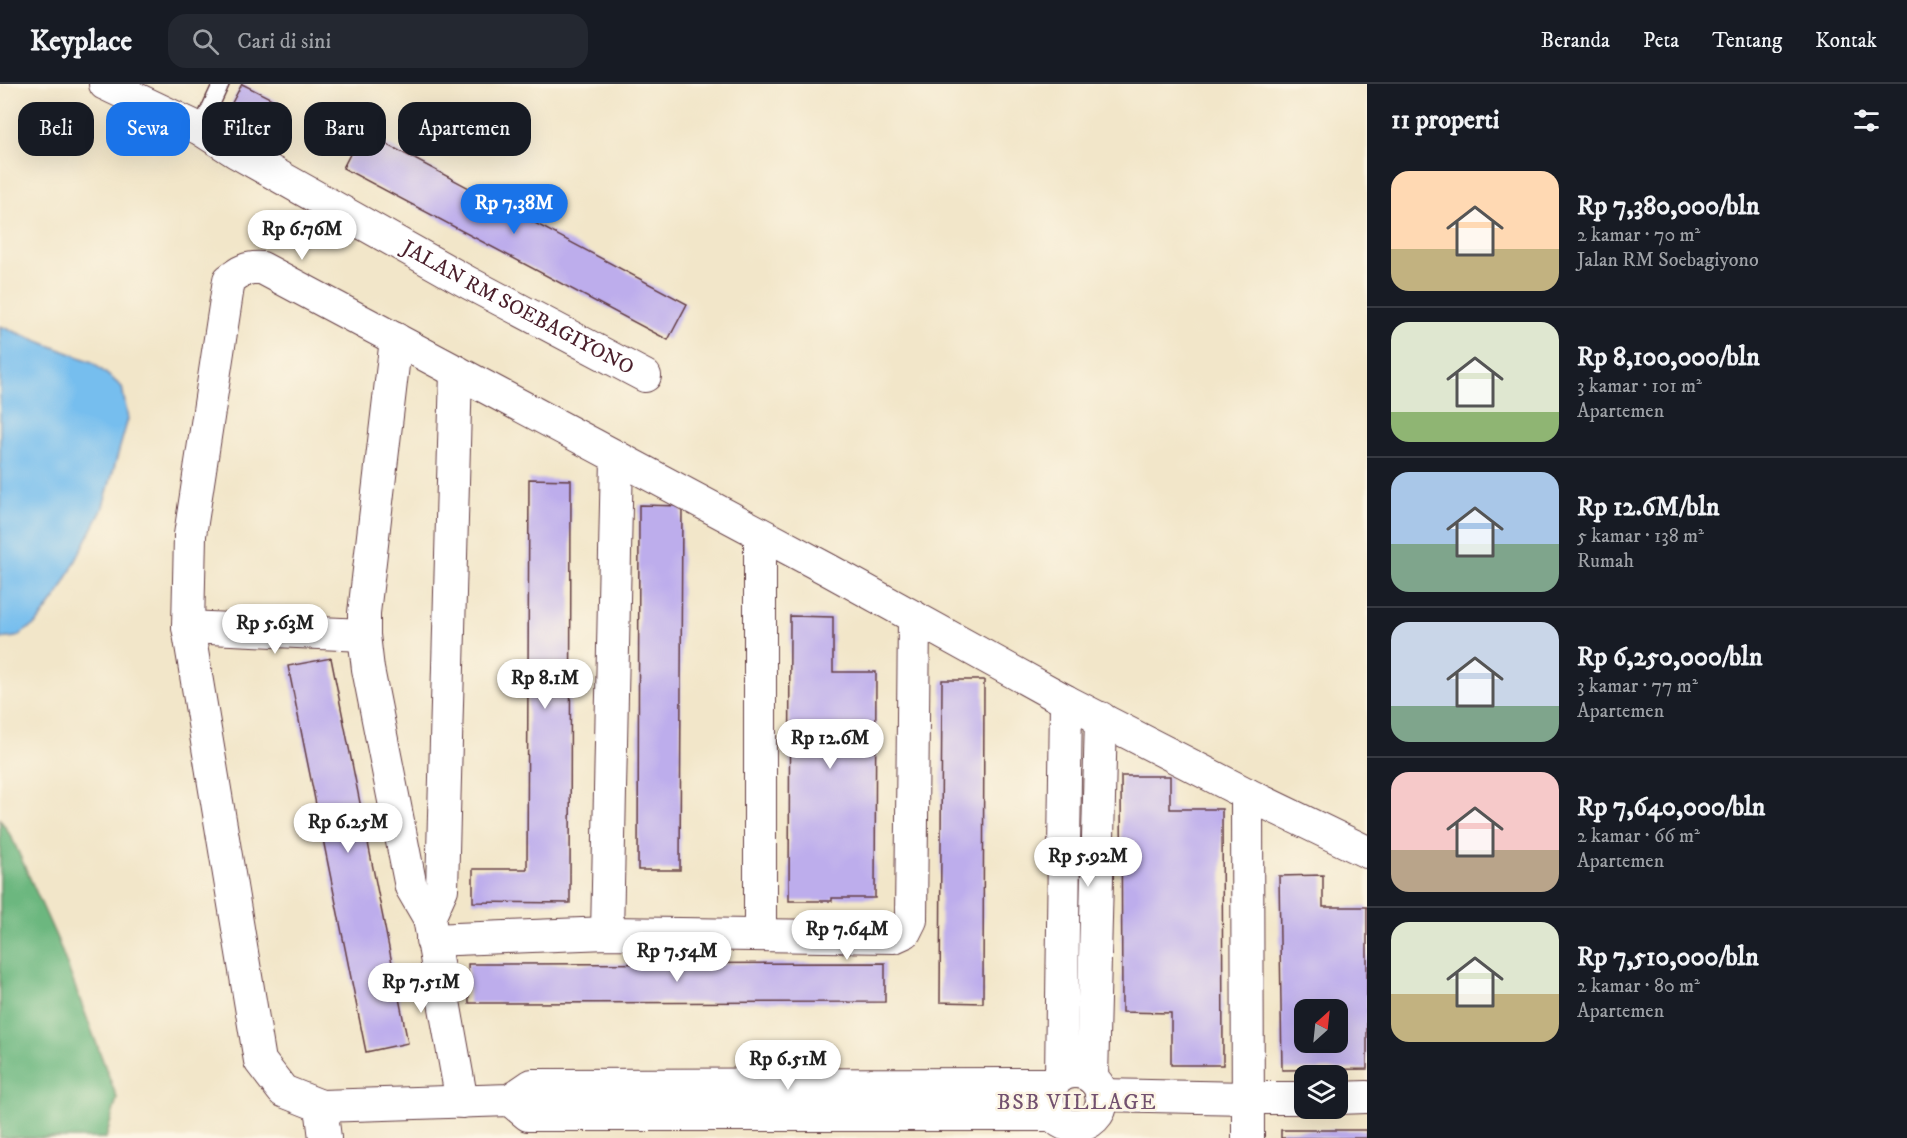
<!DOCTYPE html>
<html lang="id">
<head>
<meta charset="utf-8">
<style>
	:root { --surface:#171b24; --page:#242831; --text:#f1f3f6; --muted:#9ea1a6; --line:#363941; --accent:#1a73e8 }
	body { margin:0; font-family:"IM FELL DW Pica",serif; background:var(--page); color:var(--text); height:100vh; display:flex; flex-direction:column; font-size:22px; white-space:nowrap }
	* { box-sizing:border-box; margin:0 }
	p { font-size:20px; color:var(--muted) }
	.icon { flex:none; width:33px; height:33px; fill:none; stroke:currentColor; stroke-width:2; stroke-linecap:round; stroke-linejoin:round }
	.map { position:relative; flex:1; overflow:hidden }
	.sheet { display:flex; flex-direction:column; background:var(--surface); width:540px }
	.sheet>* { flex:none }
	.banner { position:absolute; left:18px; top:18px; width:570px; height:54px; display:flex; gap:12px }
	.needle { width:39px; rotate:27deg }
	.controls { position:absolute; left:1294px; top:915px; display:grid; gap:12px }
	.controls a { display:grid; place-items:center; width:54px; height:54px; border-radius:12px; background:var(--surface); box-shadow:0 6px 24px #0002; font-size:30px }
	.price { position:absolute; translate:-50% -51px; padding:0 14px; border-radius:21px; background:#fff; color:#222; font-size:20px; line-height:39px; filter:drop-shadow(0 2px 3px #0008) }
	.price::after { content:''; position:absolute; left:50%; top:36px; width:18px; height:14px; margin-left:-9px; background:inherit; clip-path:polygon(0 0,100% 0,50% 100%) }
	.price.current { background:var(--accent); color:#fff }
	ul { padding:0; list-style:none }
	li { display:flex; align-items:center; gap:18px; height:150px; padding:0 24px }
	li+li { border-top:2px solid var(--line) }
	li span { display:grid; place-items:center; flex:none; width:168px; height:120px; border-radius:18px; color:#555 }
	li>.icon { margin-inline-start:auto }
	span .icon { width:72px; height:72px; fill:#fffc; stroke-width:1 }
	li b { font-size:26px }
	h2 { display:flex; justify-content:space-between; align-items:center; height:72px; padding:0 24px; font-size:26px }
	.pill { padding:0 21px; border-radius:18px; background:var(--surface); box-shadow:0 6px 24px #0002; font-size:21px; line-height:54px }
	.pill.current { background:var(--accent); color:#fff }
	header { display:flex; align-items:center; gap:36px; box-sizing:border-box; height:84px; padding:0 30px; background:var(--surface); border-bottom:2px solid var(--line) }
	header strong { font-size:28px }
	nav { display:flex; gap:33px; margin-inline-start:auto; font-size:21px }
	.search { width:420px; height:54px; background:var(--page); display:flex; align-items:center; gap:15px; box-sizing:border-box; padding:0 21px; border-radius:18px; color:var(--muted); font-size:22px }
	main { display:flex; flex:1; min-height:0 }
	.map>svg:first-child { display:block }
	.forest { fill:#6cb77f; stroke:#5b6b55; stroke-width:1.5 }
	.water { fill:#76beee; stroke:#606e8c; stroke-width:1.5 }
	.building { fill:#bdadec; fill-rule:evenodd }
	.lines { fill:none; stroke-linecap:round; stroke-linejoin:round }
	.service-casing { stroke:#633d43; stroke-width:18 }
	.minor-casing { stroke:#633d43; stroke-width:34 }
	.service { stroke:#fff; stroke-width:15 }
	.minor { stroke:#fff; stroke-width:32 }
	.labels { text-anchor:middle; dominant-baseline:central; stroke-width:5; stroke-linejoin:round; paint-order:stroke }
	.street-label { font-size:21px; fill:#4a1f2b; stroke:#fcf5e5 }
	.neighbourhood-label { font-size:22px; letter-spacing:1.5px; fill:#72516f; stroke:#fcf5e5 }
</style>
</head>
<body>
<header>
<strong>Keyplace</strong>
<div class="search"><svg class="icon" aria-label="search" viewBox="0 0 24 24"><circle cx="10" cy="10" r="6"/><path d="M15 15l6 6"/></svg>Cari di sini</div>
<nav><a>Beranda</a><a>Peta</a><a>Tentang</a><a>Kontak</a></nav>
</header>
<main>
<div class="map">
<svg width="1367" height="1054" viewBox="0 0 1367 1054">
	<rect width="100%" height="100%" fill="#fcf5e5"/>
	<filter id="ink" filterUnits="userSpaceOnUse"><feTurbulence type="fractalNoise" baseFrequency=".0167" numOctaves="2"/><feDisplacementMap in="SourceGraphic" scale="12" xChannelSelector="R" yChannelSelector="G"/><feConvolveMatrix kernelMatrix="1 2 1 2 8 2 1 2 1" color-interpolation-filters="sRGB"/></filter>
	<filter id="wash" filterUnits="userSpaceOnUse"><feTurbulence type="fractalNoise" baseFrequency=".008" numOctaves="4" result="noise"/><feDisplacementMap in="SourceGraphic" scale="24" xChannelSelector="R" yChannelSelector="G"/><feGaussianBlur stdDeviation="1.35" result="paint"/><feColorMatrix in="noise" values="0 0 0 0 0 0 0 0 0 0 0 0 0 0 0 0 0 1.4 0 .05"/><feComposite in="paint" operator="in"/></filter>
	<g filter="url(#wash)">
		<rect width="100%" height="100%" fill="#f2e6c9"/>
		<path class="forest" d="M0,735L12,754L58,857L117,1014L106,1054H0Z"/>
		<path class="water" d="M0,242L92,278L122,303L128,335L102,426L59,509L37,539L16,553L0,555Z"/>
		<g id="blocks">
			<g class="building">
				<path d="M242,0L284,21L266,54L225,32Z"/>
				<path d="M362,47L687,220L668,256L343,84Z"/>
				<path d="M529,395L571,396L570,819L473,818V785H527Z"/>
				<path d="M639,421L682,422L680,786H638Z"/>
				<path d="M790,532L833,533V588H876L875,814H832V817H789Z"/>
				<path d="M331,574L408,959L366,968L288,582Z"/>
				<path d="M942,596H984L983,919L940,918Z"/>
				<path d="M1121,692H1170V725H1222L1223,981H1171V929L1122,928Z"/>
				<path d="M1323,791V823H1367V985L1282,986L1279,792ZM1305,926H1338V958H1305Z"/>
				<path d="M885,879V918L469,919L468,880Z"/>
				<rect x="1281" y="1046" width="86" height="8"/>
			</g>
		</g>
	</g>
	<g filter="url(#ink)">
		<use href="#blocks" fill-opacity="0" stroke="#633d43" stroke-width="1.5"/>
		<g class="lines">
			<defs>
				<path id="service" d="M200,45L221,0"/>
				<g id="minor">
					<path id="s1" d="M105,0L200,45L236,68L469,199L645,292"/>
					<path d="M396,255L364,529V551L368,585L411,803L429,834L462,1018"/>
					<path d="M760,450V851"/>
					<path d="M188,543L364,551"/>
					<path d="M1247,710L1248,1054"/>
					<path d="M429,834L442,805L456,287"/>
					<path d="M607,849L617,373"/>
					<path d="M432,856L607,849L894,853L905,848L911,836L914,533"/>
					<circle cx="1075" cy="1015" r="27"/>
					<path d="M1061,992L1066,617"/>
					<path d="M1092,994L1101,634"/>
					<path d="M1052,1000L532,1001L510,1016L321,1022L283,1007L260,977L188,543L190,451L229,196C240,187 247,183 262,184L825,484L1066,617L1247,710L1367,768"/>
					<path d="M1101,1011L1247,1014H1305"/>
					<path d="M1338,1014L1367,1013"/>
					<path d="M510,1016L528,1031H1053"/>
					<path d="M321,1022L325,1054"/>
				</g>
			</defs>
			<use href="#service" class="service-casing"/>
			<use href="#minor" class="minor-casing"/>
			<use href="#service" class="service"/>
			<use href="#minor" class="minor"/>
		</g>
	</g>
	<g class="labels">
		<g class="street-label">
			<text stroke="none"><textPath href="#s1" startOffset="470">JALAN RM SOEBAGIYONO</textPath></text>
		</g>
		<g class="neighbourhood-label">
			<text x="1077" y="1018">BSB VILLAGE</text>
		</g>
	</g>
</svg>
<div class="controls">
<a><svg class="needle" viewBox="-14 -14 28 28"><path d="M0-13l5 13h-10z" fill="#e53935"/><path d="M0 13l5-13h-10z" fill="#9ea1a6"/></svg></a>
<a><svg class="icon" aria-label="layers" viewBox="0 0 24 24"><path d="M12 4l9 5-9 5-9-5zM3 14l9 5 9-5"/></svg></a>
</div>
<b class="price current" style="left:514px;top:151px">Rp 7.38M</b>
<b class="price" style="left:302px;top:177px">Rp 6.76M</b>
<b class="price" style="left:275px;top:571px">Rp 5.63M</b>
<b class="price" style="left:545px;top:626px">Rp 8.1M</b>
<b class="price" style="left:830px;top:686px">Rp 12.6M</b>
<b class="price" style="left:348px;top:770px">Rp 6.25M</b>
<b class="price" style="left:1088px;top:804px">Rp 5.92M</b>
<b class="price" style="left:847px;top:877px">Rp 7.64M</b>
<b class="price" style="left:677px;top:899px">Rp 7.54M</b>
<b class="price" style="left:421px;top:930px">Rp 7.51M</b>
<b class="price" style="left:788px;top:1007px">Rp 6.51M</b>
<div class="banner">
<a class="pill">Beli</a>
<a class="pill current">Sewa</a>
<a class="pill">Filter</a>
<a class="pill">Baru</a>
<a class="pill">Apartemen</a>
</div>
</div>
<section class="sheet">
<h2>11 properti<svg class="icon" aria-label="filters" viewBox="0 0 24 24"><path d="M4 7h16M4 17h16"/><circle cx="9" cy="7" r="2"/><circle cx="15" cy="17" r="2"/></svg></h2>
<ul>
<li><span style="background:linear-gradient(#ffd9b3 65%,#c2b280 0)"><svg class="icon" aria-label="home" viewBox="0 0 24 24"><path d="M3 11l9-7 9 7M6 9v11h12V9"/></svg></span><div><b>Rp 7,380,000/bln</b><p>2 kamar · 70 m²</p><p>Jalan RM Soebagiyono</p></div></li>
<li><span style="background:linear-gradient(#dfe7d0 75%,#8fb573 0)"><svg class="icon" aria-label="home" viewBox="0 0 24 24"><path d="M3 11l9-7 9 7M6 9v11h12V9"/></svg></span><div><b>Rp 8,100,000/bln</b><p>3 kamar · 101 m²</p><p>Apartemen</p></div></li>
<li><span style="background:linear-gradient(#a9c7e8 60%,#7fa58c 0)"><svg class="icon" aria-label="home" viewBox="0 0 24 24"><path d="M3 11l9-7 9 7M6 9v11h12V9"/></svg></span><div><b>Rp 12.6M/bln</b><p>5 kamar · 138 m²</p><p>Rumah</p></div></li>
<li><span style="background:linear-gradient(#c9d6e8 70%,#7fa58c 0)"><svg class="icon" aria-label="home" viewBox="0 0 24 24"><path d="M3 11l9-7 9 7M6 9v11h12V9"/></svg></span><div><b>Rp 6,250,000/bln</b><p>3 kamar · 77 m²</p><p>Apartemen</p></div></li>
<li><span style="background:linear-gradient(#f6c9c9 65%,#b9a48a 0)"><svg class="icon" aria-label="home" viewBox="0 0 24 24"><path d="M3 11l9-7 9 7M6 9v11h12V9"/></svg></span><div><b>Rp 7,640,000/bln</b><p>2 kamar · 66 m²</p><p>Apartemen</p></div></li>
<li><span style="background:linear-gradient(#dfe7d0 60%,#c2b280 0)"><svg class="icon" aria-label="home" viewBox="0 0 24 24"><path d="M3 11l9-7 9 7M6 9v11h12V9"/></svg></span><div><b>Rp 7,510,000/bln</b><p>2 kamar · 80 m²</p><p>Apartemen</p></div></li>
</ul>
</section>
</main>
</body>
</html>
